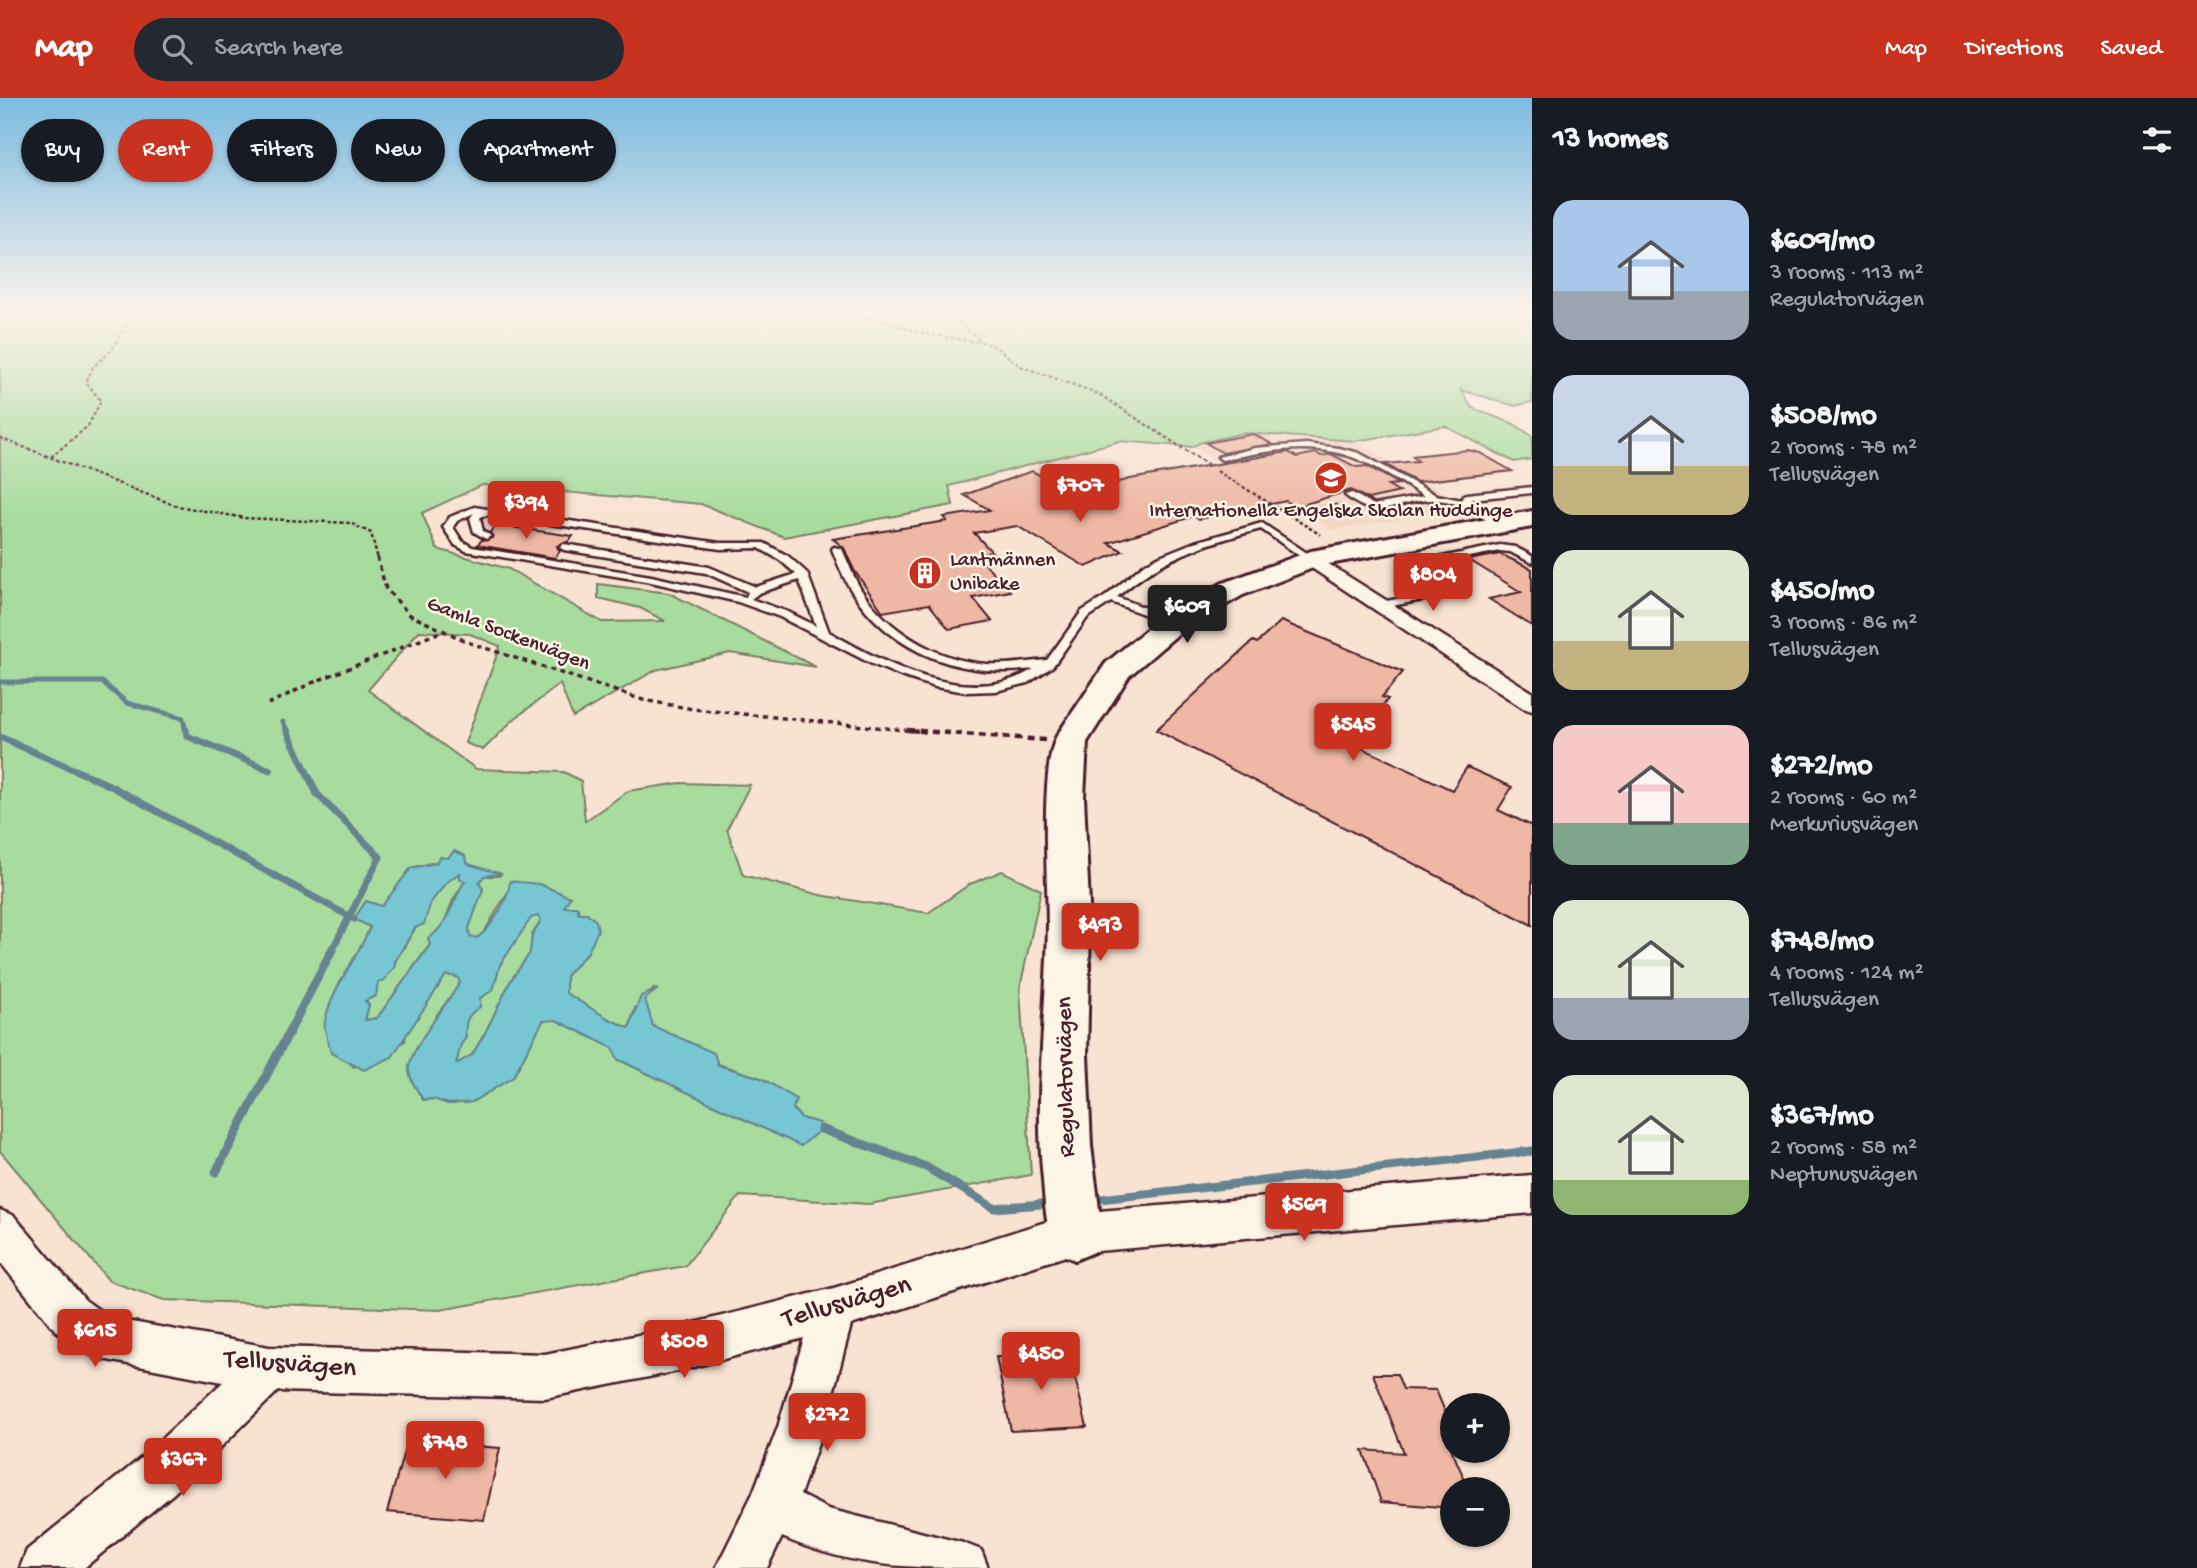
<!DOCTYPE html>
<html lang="en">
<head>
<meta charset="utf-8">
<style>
	:root { --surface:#171b24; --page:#242831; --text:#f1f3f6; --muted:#9ea1a6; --accent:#c8321e }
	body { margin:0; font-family:"Gochi Hand",sans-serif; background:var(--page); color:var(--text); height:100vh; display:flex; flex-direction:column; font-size:26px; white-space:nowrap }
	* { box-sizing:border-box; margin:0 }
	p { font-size:23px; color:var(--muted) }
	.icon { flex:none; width:38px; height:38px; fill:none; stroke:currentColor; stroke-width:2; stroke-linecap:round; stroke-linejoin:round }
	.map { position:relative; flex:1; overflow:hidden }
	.side { display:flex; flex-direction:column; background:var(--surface); width:665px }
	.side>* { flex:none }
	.hud { position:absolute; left:21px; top:21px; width:665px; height:63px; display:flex; gap:14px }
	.fabs { position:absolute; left:1440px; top:1295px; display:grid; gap:14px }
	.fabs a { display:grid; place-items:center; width:70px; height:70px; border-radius:50%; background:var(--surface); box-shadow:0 2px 5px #0004; font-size:35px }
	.price { position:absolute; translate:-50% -60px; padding:0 16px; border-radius:7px; background:var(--accent); color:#fff; font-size:23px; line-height:46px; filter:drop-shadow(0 2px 4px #0008) }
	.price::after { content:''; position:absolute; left:50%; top:42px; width:21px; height:16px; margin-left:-10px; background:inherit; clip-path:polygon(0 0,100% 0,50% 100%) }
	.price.on { background:#222; color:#fff }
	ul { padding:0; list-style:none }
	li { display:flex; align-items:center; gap:21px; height:175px; padding:0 21px }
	li span { display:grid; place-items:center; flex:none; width:196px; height:140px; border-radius:21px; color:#555 }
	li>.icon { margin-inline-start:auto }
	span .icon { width:84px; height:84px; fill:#fffc; stroke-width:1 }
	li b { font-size:30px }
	h2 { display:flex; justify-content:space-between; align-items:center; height:84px; padding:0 21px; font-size:30px }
	.chip { padding:0 24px; border-radius:32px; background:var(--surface); box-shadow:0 2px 5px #0004; font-size:24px; line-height:63px }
	.chip.on { background:var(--accent); color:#fff }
	header { display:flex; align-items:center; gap:42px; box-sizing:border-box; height:98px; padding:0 35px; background:var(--accent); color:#fff }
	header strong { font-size:33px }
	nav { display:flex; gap:38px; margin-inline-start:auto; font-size:24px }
	.search { width:490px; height:63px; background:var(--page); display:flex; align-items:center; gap:18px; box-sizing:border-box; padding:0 24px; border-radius:38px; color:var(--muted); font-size:26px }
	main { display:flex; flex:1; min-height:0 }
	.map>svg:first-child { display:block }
	.built { fill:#f5d6c4 }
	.green { fill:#a8dc9e; stroke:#797e64; stroke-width:2; fill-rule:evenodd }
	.water { fill:#77c6d4; stroke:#658390; stroke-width:2; fill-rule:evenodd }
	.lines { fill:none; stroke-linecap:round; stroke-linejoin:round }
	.stream-far2 { stroke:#658390; stroke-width:5 }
	.stream-far1 { stroke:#658390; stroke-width:7 }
	.stream { stroke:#658390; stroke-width:9 }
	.building { fill:#efb8a4; stroke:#4a1f2b; stroke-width:2 }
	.lane-casing { stroke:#4a1f2b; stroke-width:5 }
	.street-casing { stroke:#4a1f2b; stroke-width:5 }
	.secondary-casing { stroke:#4a1f2b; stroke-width:6 }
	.path-far2 { stroke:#4a1f2b; stroke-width:2.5; stroke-dasharray:3.5 2.5; stroke-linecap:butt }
	.path-far1 { stroke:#4a1f2b; stroke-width:3.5; stroke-dasharray:5 4.5; stroke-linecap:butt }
	.path { stroke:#4a1f2b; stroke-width:4.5; stroke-dasharray:7 5; stroke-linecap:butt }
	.lane { fill:#fcf5e5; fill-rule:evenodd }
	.street { fill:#fcf5e5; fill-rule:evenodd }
	.secondary { fill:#fcf5e5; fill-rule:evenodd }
	.labels { text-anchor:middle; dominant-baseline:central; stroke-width:5; stroke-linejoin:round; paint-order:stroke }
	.far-poi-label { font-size:21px; fill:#4a1f2b; stroke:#fcf5e5 }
	.far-street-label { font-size:21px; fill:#4a1f2b; stroke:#fcf5e5 }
	.street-label { font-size:24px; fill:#4a1f2b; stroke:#fcf5e5 }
	.near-street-label { font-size:28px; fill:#4a1f2b; stroke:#fcf5e5 }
</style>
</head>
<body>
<header>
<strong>Map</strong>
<div class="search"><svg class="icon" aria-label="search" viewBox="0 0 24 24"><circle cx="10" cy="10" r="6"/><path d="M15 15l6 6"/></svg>Search here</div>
<nav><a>Map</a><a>Directions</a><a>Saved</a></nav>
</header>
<main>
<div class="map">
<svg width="1532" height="1470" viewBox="0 0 1532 1470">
	<rect width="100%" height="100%" fill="#f8e3d2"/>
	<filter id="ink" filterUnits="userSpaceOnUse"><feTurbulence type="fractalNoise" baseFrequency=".0143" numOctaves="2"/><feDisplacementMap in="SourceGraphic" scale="14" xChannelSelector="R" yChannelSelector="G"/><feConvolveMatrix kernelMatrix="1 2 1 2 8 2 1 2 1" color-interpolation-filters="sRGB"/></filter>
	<g filter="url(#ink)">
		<path class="built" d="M1244,335L1356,343L1470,410L1333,432L1192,349L1199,345Z"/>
		<g class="green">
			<path d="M0,213H1532V304L1515,308L1461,292L1472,310L1514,326L1532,338V361L1514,364L1445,328L1356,343L1244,335L1199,345L1192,349L1120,343L949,388L953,407L784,439L701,406L482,387L422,415L437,451L509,471L602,524L665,523L640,510L598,500V486L669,495L816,569L730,555L656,572L573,619L560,586L513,622L483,652L465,645L500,548L470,536L419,533L368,592L476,671L564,674L581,683L585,723L628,693L681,685L750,687L727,731L743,777L820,797L928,815L970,786L1002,773L1041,792L1020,890L1031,1077L869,1106L740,1098L685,1168L440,1212L164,1202L109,1183L0,1053ZM464,757L468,766L500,778H483L479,785L483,791L469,830V838L477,840L483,836L509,792L539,786L570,799L564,809L578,810L588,854L566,878L565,895L609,921L629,930L635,910L655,890L644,901L653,928L718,966L761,980L796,1002L793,1011L801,1020L819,1025L782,1039L617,961L613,950L556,922H543L513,979L472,1004L449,1006L433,1001L423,1002L409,972L436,918L461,884L457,879L446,877L406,937L405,943L354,969L348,963L341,882L362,849L370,828L354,821L382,808L411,770Z"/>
			<path d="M459,774L465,783L453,802L443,828L377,920L365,922L369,907L365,903L377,892V884L395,864L431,804L447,784Z"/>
			<path d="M538,817L541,822L532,837L530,855L511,882L485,935L472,957L456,966L466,921L480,900L493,892L500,867L531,819Z"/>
		</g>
		<path class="water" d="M454,753L464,757L468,766L502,776L484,778L479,785L483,791L469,830L470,838L477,840C492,829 509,801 510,783L539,786L570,799L564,809H578V815H587L596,823L598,832L588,854L566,878V895L609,921L629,930L641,898L658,891L645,901L653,928L714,955L718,967L761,980L796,1001L793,1011L801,1020L819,1025L821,1031L801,1048L617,961L613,950L556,922L543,923L513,979L472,1004L448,1006L433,1001L423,1002C418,993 409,982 409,971C409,951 449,904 460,884L457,879L446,877L392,959L364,972L331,955C329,945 323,932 325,923C332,889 357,861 370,829L354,821L366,803L382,808L411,770L436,765L439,759L448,760ZM460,775V781L465,783C453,801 447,830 428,840L430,847L377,920L365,922L369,907L365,903L376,898L378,884H383L395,868V863L415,830L424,826L431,804L447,784ZM538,818L541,822L532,837L530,855L511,882L485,935L472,957L456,966L461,946L466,940C465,926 465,918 480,909V900L493,892L500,867L531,820Z"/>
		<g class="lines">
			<g class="stream-far2">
				<path d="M0,584H102L127,605L183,620L186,634"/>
				<path d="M283,624L288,634"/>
			</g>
			<g class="stream-far1">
				<path d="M186,632L187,638L270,672"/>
				<path d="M287,632L317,696L380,759L332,852"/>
				<path d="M0,639L109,687L354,821"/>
			</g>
			<g class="stream">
				<path d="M821,1031L926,1069L994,1110L1055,1105"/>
				<path d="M216,1074L333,850"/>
				<path d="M1091,1102L1532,1053"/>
			</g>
		</g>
		<g class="building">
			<path d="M1253,336L1272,346L1223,355L1206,345Z"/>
			<path d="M1468,352L1480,355L1512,373L1417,384L1385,366L1418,363L1412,358Z"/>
			<path d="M1288,354L1297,359L1316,355L1321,358L1331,356L1356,369L1367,368L1399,386L1388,387L1400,394L1368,401L1351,392L1296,409L1286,403L1199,421L1194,418L1108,445L1123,453L1086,469L1017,428L974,435L992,454L977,457L1010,493L973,500L992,523L949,531L929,506L883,514L854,472L844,450L833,441L947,423L944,419L990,412L964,397L1032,373L1077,396L1130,381Z"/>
			<path d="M497,427L504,428L573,438L568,444L557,448L560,453L555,460L477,447L482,442L492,440L490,434Z"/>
			<path d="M1500,456L1532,471V528L1489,501L1521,494L1469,462Z"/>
			<path d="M1281,523L1403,574L1382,599L1388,601L1351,645L1452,692L1467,669L1512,689L1498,712L1532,728V827L1156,632L1253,543L1257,545Z"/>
			<path d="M1069,1255L1087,1329L1011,1333L996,1259Z"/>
			<path d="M1373,1276H1397L1403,1291L1436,1292L1452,1330V1353L1469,1391H1452V1410L1381,1404L1363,1352L1404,1355Z"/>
			<path d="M407,1343L500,1350L484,1422L387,1414Z"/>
		</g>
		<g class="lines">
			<defs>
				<g id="lane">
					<path d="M1306,346L1339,350L1359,355L1436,397L1462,402L1464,397L1467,396L1532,389V395L1471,401V404L1503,423L1505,425L1500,428C1477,419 1460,402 1434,402C1396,401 1381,427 1345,397L1352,395L1374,407L1424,398C1404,386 1384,372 1362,363C1318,343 1268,352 1222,362L1218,359L1255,350Z"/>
					<path d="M474,409L720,445H764L788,458L807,475L829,534C887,567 969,611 1034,571C963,580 894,557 853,495C844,482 838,466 832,451L834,449L842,451C848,464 853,478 860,490C886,532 938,563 987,566C1007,567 1027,564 1047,562L1082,513L1106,498L1142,468L1160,458L1195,444L1262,425L1316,461L1307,463L1261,431C1204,446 1162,459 1117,499L1178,522V526H1170L1111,504L1087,520L1053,568L1028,585L996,593L966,594L935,589L901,578L872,566L780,519L738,504L651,484L466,453L455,447L443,429L450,419ZM474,415L470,420L474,434L486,441L491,438L483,433L480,420L482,418L489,417L720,451L759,450L780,462L796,476L756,489L709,469L564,446L559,449L564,452L706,475L748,494L746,499L651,478L472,449L462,443L453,429L457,423ZM799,482L816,528L788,514L751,501L759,495Z"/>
					<path d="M1500,447L1515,449L1532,458V465L1510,454L1500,453L1439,465L1437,469L1445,496L1444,498L1381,510L1376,507L1381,504L1434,494L1427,469L1432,461Z"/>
				</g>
				<g id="street">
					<path d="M1311,455L1532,594V613L1523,610L1304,465L1301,461L1304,457Z"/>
					<path d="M1532,1077V1115L1075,1155L851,1227L824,1329L800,1397L828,1411L963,1445L981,1452L988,1470C909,1470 854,1470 782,1439L767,1470H716L753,1395L778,1329L804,1240L678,1273L545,1300L278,1293L174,1395L84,1470H20L27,1452L140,1361L223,1284L102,1261L87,1255L55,1232L0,1164V1112L14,1118L85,1202L110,1220L269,1249L545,1256L678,1229L834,1190L1075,1115Z"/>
				</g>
				<path id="secondary" d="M1532,413V429L1318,468L1243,497L1185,530L1129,578L1087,644L1084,699L1090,829L1087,957L1091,1048L1102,1135L1094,1154L1075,1162L1056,1154C1046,1131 1045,1107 1043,1082C1034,995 1047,912 1048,826C1048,785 1039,667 1058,636L1106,565L1163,518L1223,485L1311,453Z"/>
			</defs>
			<use href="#lane" class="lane-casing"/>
			<use href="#street" class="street-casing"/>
			<use href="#secondary" class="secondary-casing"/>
			<g class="path-far2">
				<path d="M846,213L929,237L982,244L996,249L1020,268L1099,296L1210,368"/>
				<path d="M953,213L959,225L981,242"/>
				<path d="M0,340L177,408L245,420L350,425L371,435L378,461"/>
				<path d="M51,359L88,328L101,303L86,284L93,269L112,252L134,213"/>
				<path d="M1217,373L1321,437"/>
				<path d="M1310,412L1340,406"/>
			</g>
			<g class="path-far1">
				<path d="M377,459L386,491L410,517L470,545L643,602L693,611L925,634"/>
				<path d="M268,606L314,584L443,533"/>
			</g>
			<path class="path" d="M907,632L1045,642"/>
			<use href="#lane" class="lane"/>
			<use href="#street" class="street"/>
			<use href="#secondary" class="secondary"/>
		</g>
	</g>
	<linearGradient id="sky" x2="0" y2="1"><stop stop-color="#7bbbe0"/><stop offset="0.51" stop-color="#fcf2eb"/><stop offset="1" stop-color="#fcf2eb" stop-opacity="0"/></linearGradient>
	<rect width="1532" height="419" fill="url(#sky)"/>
	<defs>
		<symbol id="school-disc" viewBox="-11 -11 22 22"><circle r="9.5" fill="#c8321e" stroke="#fcf5e5"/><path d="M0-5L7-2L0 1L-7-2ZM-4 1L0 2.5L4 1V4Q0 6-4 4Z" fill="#fff"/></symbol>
		<symbol id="building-disc" viewBox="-11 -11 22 22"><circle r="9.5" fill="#c8321e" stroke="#fcf5e5"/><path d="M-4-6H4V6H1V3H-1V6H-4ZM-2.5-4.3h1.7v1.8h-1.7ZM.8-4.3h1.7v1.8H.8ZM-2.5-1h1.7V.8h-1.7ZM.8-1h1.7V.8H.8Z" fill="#fff"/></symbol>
	</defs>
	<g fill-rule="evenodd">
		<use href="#school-disc" x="1312" y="361" width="38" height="38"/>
		<use href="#building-disc" x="906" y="456" width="38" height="38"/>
	</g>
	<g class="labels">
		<g class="far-poi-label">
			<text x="1331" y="414">Internationella Engelska Skolan Huddinge</text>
			<text x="950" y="463" text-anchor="start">Lantmännen<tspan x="950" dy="24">Unibake</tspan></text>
		</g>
		<g class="far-street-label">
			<text transform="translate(508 537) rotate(21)">Gamla Sockenvägen</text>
		</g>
		<g class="street-label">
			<text transform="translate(1067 979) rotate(-91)">Regulatorvägen</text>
		</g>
		<g class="near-street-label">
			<text transform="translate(847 1205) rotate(-16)">Tellusvägen</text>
			<text transform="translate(290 1267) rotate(4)">Tellusvägen</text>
		</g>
	</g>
</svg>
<div class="fabs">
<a>+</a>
<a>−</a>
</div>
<b class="price" style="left:1080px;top:426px">$707</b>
<b class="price" style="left:526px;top:443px">$394</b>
<b class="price" style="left:1433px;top:515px">$804</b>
<b class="price on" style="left:1187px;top:547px">$609</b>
<b class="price" style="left:1353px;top:665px">$545</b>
<b class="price" style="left:1100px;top:865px">$493</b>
<b class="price" style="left:1304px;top:1145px">$569</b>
<b class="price" style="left:95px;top:1271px">$615</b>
<b class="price" style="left:684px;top:1282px">$508</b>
<b class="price" style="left:1041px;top:1294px">$450</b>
<b class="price" style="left:827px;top:1355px">$272</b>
<b class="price" style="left:445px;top:1383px">$748</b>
<b class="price" style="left:183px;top:1400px">$367</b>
<div class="hud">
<a class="chip">Buy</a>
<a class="chip on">Rent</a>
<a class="chip">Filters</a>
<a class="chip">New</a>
<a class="chip">Apartment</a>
</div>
</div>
<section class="side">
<h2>13 homes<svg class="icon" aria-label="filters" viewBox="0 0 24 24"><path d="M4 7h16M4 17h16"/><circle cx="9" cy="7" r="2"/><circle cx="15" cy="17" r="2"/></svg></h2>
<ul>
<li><span style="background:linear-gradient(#a9c7e8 65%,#9aa5b1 0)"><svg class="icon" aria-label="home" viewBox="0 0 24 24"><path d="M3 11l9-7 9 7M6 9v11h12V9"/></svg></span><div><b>$609/mo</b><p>3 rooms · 113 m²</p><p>Regulatorvägen</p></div></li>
<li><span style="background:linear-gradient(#c9d6e8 65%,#c2b280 0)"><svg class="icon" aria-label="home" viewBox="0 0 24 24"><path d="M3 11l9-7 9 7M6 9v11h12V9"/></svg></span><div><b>$508/mo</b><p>2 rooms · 78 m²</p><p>Tellusvägen</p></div></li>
<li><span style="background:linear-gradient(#dfe7d0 65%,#c2b280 0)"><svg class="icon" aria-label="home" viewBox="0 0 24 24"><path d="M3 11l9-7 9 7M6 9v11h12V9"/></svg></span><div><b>$450/mo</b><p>3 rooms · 86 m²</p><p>Tellusvägen</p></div></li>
<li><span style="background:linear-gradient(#f6c9c9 70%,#7fa58c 0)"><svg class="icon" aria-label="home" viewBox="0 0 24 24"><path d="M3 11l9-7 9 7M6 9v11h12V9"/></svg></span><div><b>$272/mo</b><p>2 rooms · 60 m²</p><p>Merkuriusvägen</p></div></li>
<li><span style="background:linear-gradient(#dfe7d0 70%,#9aa5b1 0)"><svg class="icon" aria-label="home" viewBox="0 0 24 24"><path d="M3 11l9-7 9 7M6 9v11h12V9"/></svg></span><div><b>$748/mo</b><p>4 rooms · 124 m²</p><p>Tellusvägen</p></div></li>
<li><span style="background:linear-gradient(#dfe7d0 75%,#8fb573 0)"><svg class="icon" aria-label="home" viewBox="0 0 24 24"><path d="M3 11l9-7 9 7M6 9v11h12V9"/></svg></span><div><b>$367/mo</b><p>2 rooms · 58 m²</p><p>Neptunusvägen</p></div></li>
</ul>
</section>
</main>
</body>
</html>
